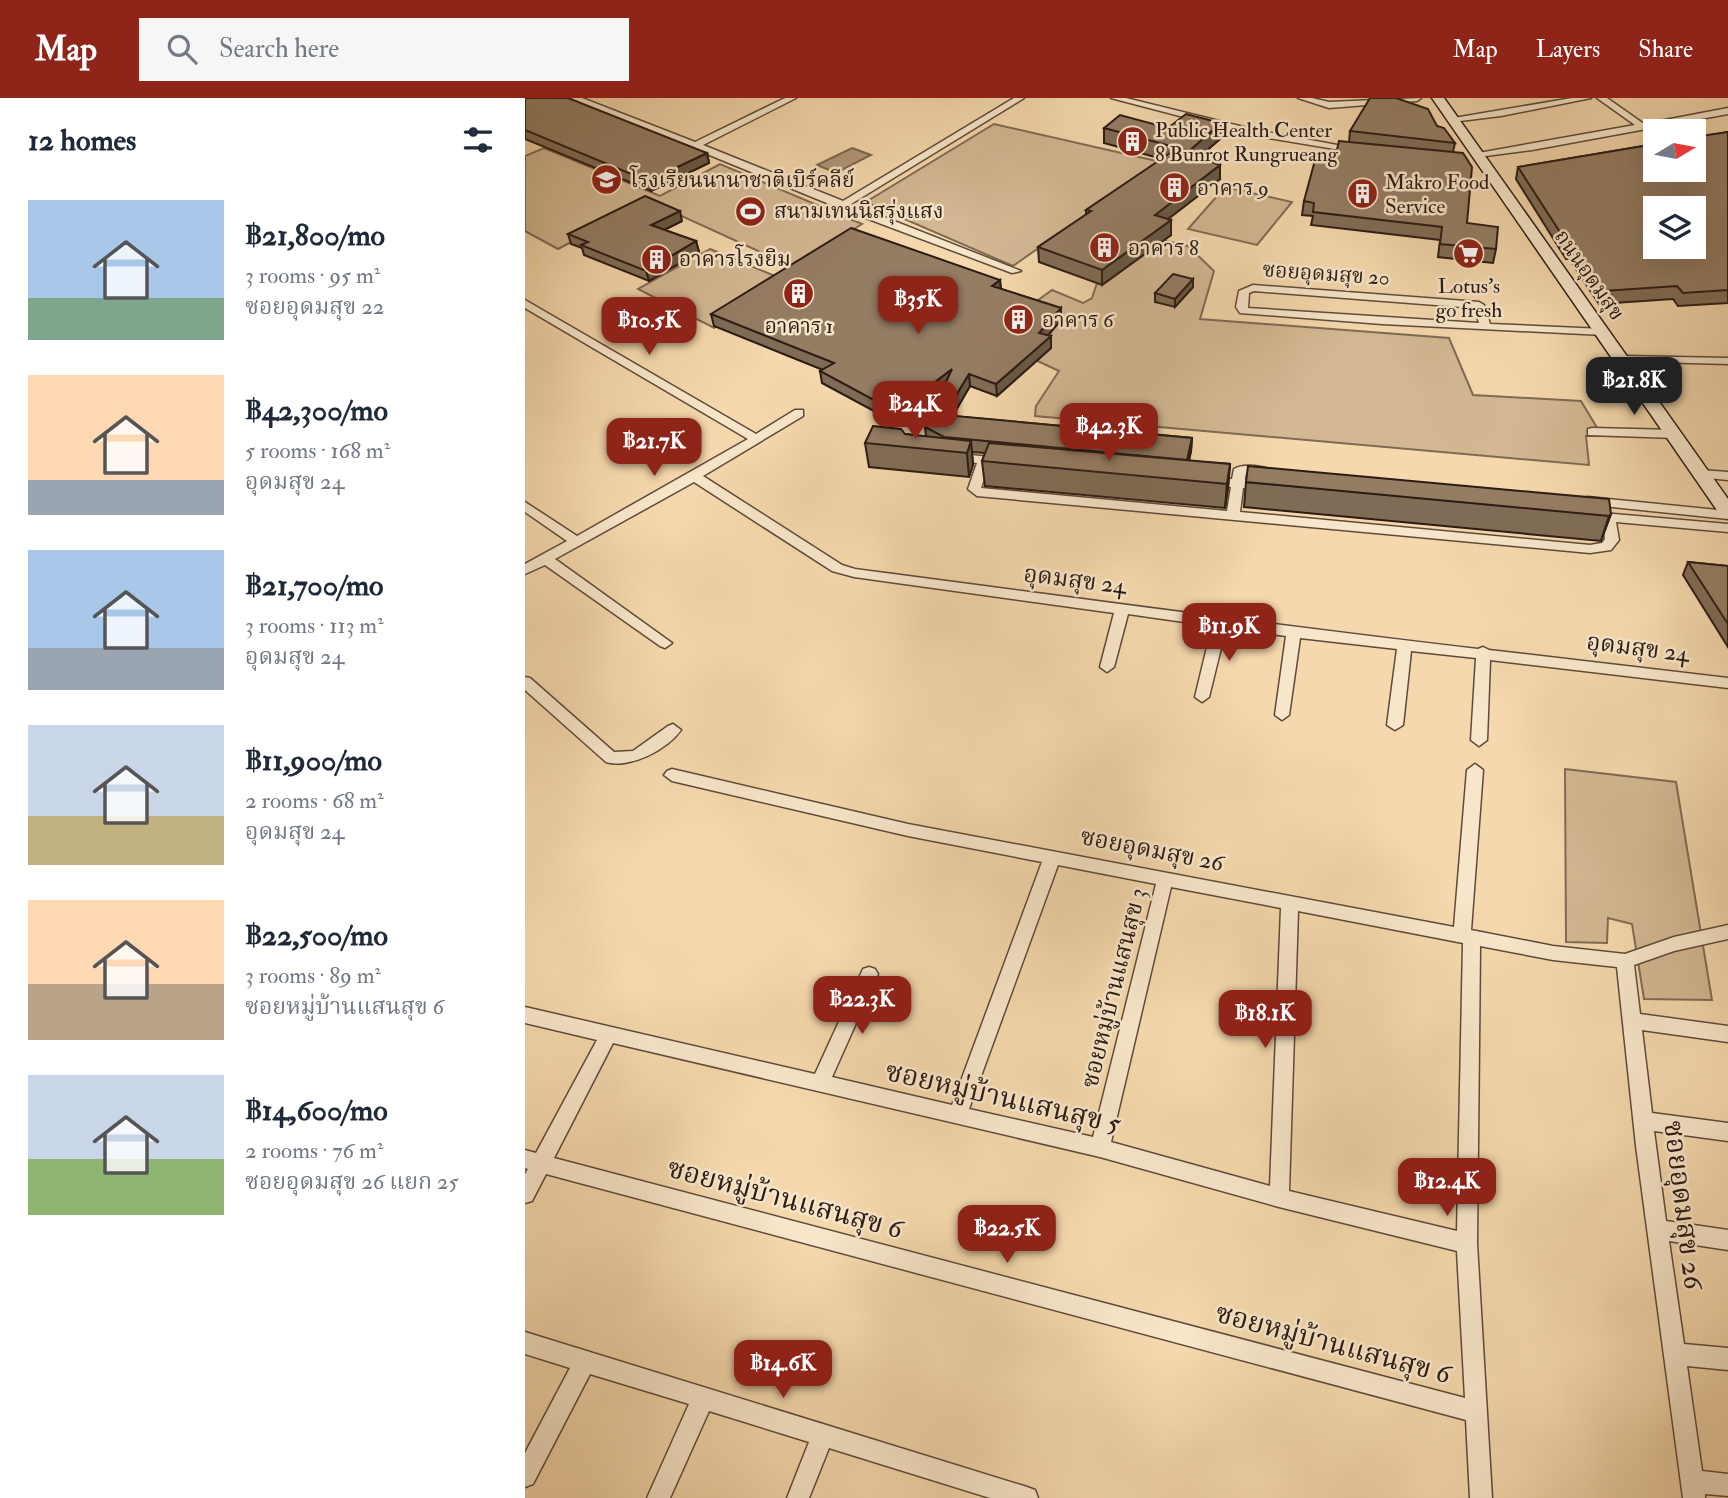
<!DOCTYPE html>
<html lang="en">
<head>
<meta charset="utf-8">
<style>
	:root { --surface:#fff; --page:#f6f6f7; --text:#1f2937; --muted:#747a83; --accent:#8f2418 }
	body { margin:0; font-family:"IM FELL Double Pica","Noto Serif Thai",serif; background:var(--page); color:var(--text); height:100vh; display:flex; flex-direction:column; font-size:26px; white-space:nowrap }
	* { box-sizing:border-box; margin:0 }
	p { font-size:23px; color:var(--muted) }
	.icon { flex:none; width:38px; height:38px; fill:none; stroke:currentColor; stroke-width:2; stroke-linecap:round; stroke-linejoin:round }
	.map { position:relative; flex:1; overflow:hidden }
	.drawer { display:flex; flex-direction:column; background:var(--surface); width:525px }
	.drawer>* { flex:none }
	.needle { width:46px; rotate:80deg }
	.controls { position:absolute; left:1118px; top:21px; display:grid; gap:14px }
	.controls a { display:grid; place-items:center; width:63px; height:63px; border-radius:0px; background:var(--surface); box-shadow:0 7px 28px #0002; font-size:35px }
	.price { position:absolute; translate:-50% -60px; padding:0 16px; border-radius:14px; background:var(--accent); color:#fff; font-size:23px; line-height:46px; filter:drop-shadow(0 2px 4px #0008) }
	.price::after { content:''; position:absolute; left:50%; top:42px; width:21px; height:16px; margin-left:-10px; background:inherit; clip-path:polygon(0 0,100% 0,50% 100%) }
	.price.selected { background:#222; color:#fff }
	ul { padding:0; list-style:none }
	li { display:flex; align-items:center; gap:21px; height:175px; padding:0 28px }
	li span { display:grid; place-items:center; flex:none; width:196px; height:140px; border-radius:0px; color:#555 }
	li>.icon { margin-inline-start:auto }
	span .icon { width:84px; height:84px; fill:#fffc; stroke-width:1 }
	li b { font-size:30px }
	h2 { display:flex; justify-content:space-between; align-items:center; height:84px; padding:0 28px; font-size:30px }
	header { display:flex; align-items:center; gap:42px; box-sizing:border-box; height:98px; padding:0 35px; background:var(--accent); color:#fff }
	header strong { font-size:33px }
	nav { display:flex; gap:38px; margin-inline-start:auto; font-size:24px }
	.search { width:490px; height:63px; background:var(--page); display:flex; align-items:center; gap:18px; box-sizing:border-box; padding:0 24px; border-radius:0px; color:var(--muted); font-size:26px }
	main { display:flex; flex:1; min-height:0 }
	.map>svg:first-child { display:block }
	.green { fill:#d3b893; stroke:#806a54; stroke-width:2 }
	.water { fill:#b19879; stroke:#7c6651; stroke-width:2 }
	.lines { fill:none; stroke-linecap:round; stroke-linejoin:round }
	.street-casing { stroke:#5e4a3a; stroke-width:3 }
	.secondary-casing { stroke:#2c1b14; stroke-width:3 }
	.street { fill:#f8e6ca; fill-rule:evenodd }
	.secondary { fill:#f8e6ca; fill-rule:evenodd }
	.wall { fill:#806c56; stroke:#2c1b14; stroke-width:2 }
	.shaded-wall { fill:#685846; stroke:#2c1b14; stroke-width:2 }
	.building { fill:#957d64; stroke:#2c1b14; stroke-width:2; fill-rule:evenodd }
	.labels { text-anchor:middle; dominant-baseline:central; stroke-width:5; stroke-linejoin:round; paint-order:stroke }
	.far-poi-label { font-size:21px; fill:#2c1b14; stroke:#f8e6ca; text-anchor:start }
	.far-street-label { font-size:21px; fill:#2c1b14; stroke:#f8e6ca }
	.street-label { font-size:24px; fill:#2c1b14; stroke:#f8e6ca }
	.near-street-label { font-size:28px; fill:#2c1b14; stroke:#f8e6ca }
</style>
</head>
<body>
<header>
<strong>Map</strong>
<div class="search"><svg class="icon" aria-label="search" viewBox="0 0 24 24"><circle cx="10" cy="10" r="6"/><path d="M15 15l6 6"/></svg>Search here</div>
<nav><a>Map</a><a>Layers</a><a>Share</a></nav>
</header>
<main>
<section class="drawer">
<h2>12 homes<svg class="icon" aria-label="filters" viewBox="0 0 24 24"><path d="M4 7h16M4 17h16"/><circle cx="9" cy="7" r="2"/><circle cx="15" cy="17" r="2"/></svg></h2>
<ul>
<li><span style="background:linear-gradient(#a9c7e8 70%,#7fa58c 0)"><svg class="icon" aria-label="home" viewBox="0 0 24 24"><path d="M3 11l9-7 9 7M6 9v11h12V9"/></svg></span><div><b>฿21,800/mo</b><p>3 rooms · 95 m²</p><p>ซอยอุดมสุข 22</p></div></li>
<li><span style="background:linear-gradient(#ffd9b3 75%,#9aa5b1 0)"><svg class="icon" aria-label="home" viewBox="0 0 24 24"><path d="M3 11l9-7 9 7M6 9v11h12V9"/></svg></span><div><b>฿42,300/mo</b><p>5 rooms · 168 m²</p><p>อุดมสุข 24</p></div></li>
<li><span style="background:linear-gradient(#a9c7e8 70%,#9aa5b1 0)"><svg class="icon" aria-label="home" viewBox="0 0 24 24"><path d="M3 11l9-7 9 7M6 9v11h12V9"/></svg></span><div><b>฿21,700/mo</b><p>3 rooms · 113 m²</p><p>อุดมสุข 24</p></div></li>
<li><span style="background:linear-gradient(#c9d6e8 65%,#c2b280 0)"><svg class="icon" aria-label="home" viewBox="0 0 24 24"><path d="M3 11l9-7 9 7M6 9v11h12V9"/></svg></span><div><b>฿11,900/mo</b><p>2 rooms · 68 m²</p><p>อุดมสุข 24</p></div></li>
<li><span style="background:linear-gradient(#ffd9b3 60%,#b9a48a 0)"><svg class="icon" aria-label="home" viewBox="0 0 24 24"><path d="M3 11l9-7 9 7M6 9v11h12V9"/></svg></span><div><b>฿22,500/mo</b><p>3 rooms · 89 m²</p><p>ซอยหมู่บ้านแสนสุข 6</p></div></li>
<li><span style="background:linear-gradient(#c9d6e8 60%,#8fb573 0)"><svg class="icon" aria-label="home" viewBox="0 0 24 24"><path d="M3 11l9-7 9 7M6 9v11h12V9"/></svg></span><div><b>฿14,600/mo</b><p>2 rooms · 76 m²</p><p>ซอยอุดมสุข 26 แยก 25</p></div></li>
</ul>
</section>
<div class="map">
<svg width="1203" height="1400" viewBox="0 0 1203 1400">
	<rect width="100%" height="100%" fill="#f5d8ad"/>
	<filter id="stains"><feTurbulence type="fractalNoise" baseFrequency=".00286" numOctaves="4"/><feColorMatrix values="0 0 0 0 .2 0 0 0 0 .09 0 0 0 0 .02 0 0 0 .5 -.17"/></filter>
	<radialGradient id="worn" r=".72"><stop offset=".6" stop-color="#630" stop-opacity="0"/><stop offset="1" stop-color="#630" stop-opacity=".3"/></radialGradient>
	<g class="green">
		<path d="M469,26L636,64L488,168L347,107L344,102Z"/>
		<path d="M19,50L135,98L195,66L337,126L268,169L124,103L33,151L0,133V58Z"/>
		<path d="M700,89L767,104L732,147L663,131Z"/>
		<path d="M628,140L663,148L689,173L675,221L924,240L948,297L1056,303L1077,338H1061L1064,367L510,318L511,308L534,273L468,242L483,224L527,192L558,205L567,200L573,182Z"/>
		<path d="M185,151L257,181L211,219L189,230L113,191Z"/>
		<path d="M1040,671L1151,684L1187,902L1119,901L1107,826L1083,820L1082,845L1041,844Z"/>
	</g>
	<path class="water" d="M327,50L346,57L311,75L292,67Z"/>
	<g class="lines">
		<defs>
			<g id="street">
				<path d="M45,0H57L170,44L260,0H271L178,47L318,103L489,0H499L326,106L496,173L487,175L314,110Z"/>
				<path d="M586,0H601L731,32L839,52L834,55L731,38Z"/>
				<path d="M773,0H787L804,4L896,0L892,3L804,10Z"/>
				<path d="M1047,0H1066L976,18L927,24L923,21Z"/>
				<path d="M1072,0H1082L1119,26L1203,10V16L1007,52L953,59L948,56L1110,27Z"/>
				<path d="M728,187L954,204L959,207L965,226L1078,231L1084,234L1078,237L857,226L715,215L711,209L714,193ZM729,193L950,210L954,225L723,210L724,195Z"/>
				<path d="M0,202L231,336L270,312H278V318L178,378L317,467L330,471C537,498 746,527 953,551L958,549L964,552L1203,580V590L965,562L962,642L954,648L946,642L951,560L886,553L878,627L870,632L862,627L872,551L775,540L764,617L757,622L750,617L761,538L701,530L684,599L677,604L670,599L687,528L603,516L589,569L582,574L575,569L589,515L329,479L307,473L169,384L30,461L147,545L140,550L135,548L20,467L0,476V466L42,443L0,414V404L52,438L223,341L0,210Z"/>
				<path d="M1097,258L1203,260V266L1093,263L1091,261Z"/>
				<path d="M1067,330L1150,332L1156,336L1150,340L1063,337V331Z"/>
				<path d="M428,355L483,361L485,364L479,368L464,366L456,390L702,413L706,389L683,387L677,383L683,379L707,381L709,371C718,365 741,368 750,374L744,378L721,375L720,382L740,384L746,388L740,392L718,390L715,414L1065,447L1077,445L1080,441L1078,423L1061,421L1060,418L1066,414L1203,426V434L1091,424L1094,442L1086,452L1065,455L452,398L443,391L452,365L424,362L422,359Z"/>
				<path d="M1176,372L1203,374V382L1172,379L1170,376Z"/>
				<path d="M1063,399L1203,413V421L1058,406V400Z"/>
				<path d="M0,579L5,580L89,654L108,653L143,628L148,626L156,632C142,652 104,671 81,664L0,592Z"/>
				<path d="M950,666L958,672L946,832L1028,848L1100,856L1149,839L1203,827V841L1149,853L1109,867L1115,916L1203,928V944L1117,932L1127,1015L1203,1025V1043L1129,1033L1141,1123L1203,1132V1152L1144,1143L1159,1246L1203,1250V1272L1162,1268L1177,1373L1203,1376V1398L1180,1396V1400H1158L1111,1048L1092,869L1028,862L955,848L952,1145L967,1400H945L941,1322L21,1076L7,1103L0,1105V1076L3,1071L0,1070V1052L11,1055L72,942L0,925V909L290,976L338,871L344,869L350,871L353,876L307,979L427,1007L517,764L383,738L147,683L139,677L142,673L147,671L383,726L929,829L942,672ZM533,767L631,786L568,1039L444,1011ZM646,789L756,810L745,1088L586,1044ZM773,813L938,845L932,1133L764,1093ZM88,945L575,1059L754,1109L932,1153L940,1300L29,1060Z"/>
				<path d="M0,1234L502,1389L510,1392L513,1400H465L304,1350L284,1400H262L284,1344L184,1313L145,1400H122L164,1306L65,1276L8,1386L0,1389V1355L45,1270L0,1256Z"/>
			</g>
			<path id="secondary" d="M907,0H919L1203,401V420L1196,418Z"/>
		</defs>
		<use href="#street" class="street-casing"/>
		<use href="#secondary" class="secondary-casing"/>
		<use href="#street" class="street"/>
		<use href="#secondary" class="secondary"/>
	</g>
	<g class="wall">
		<path d="M0,0L182,55L184,65L126,93L0,41Z"/>
		<path d="M696,25L695,41L674,59L695,81L643,121L646,137L577,187L514,164L513,149L561,117V112L637,61L579,45V30H643Z"/>
		<path d="M912,28L930,45L928,54L942,125L971,151L968,165L913,159L915,142L786,127L788,118L777,117L779,103L824,44L825,33Z"/>
		<path d="M1203,34V205L1153,208L1148,201L1074,206L1044,161H1041L991,81L993,69Z"/>
		<path d="M157,123L139,132L171,143L174,154L124,183L59,157L57,150L46,146L43,136Z"/>
		<path d="M668,181V189L650,209L630,204V195Z"/>
		<path d="M475,182L476,191L536,210V222L523,237L526,250L472,298L445,288L427,318L667,340L666,353L664,363L705,366L703,390L700,410L460,388L457,363L460,355L447,354L448,367L444,379L344,369L340,345L380,336L401,339L400,329L417,292L373,326L297,285L295,273L298,272L189,228L186,216Z"/>
		<path d="M721,384L1086,416L1076,443L719,409Z"/>
		<path d="M1163,464L1203,468V549L1158,477Z"/>
	</g>
	<g class="shaded-wall">
		<path d="M696,25L695,41L664,68V53Z"/>
		<path d="M182,55L184,65L126,93L123,83Z"/>
		<path d="M695,67V81L630,131V117Z"/>
		<path d="M155,113L157,123L129,137L126,127Z"/>
		<path d="M646,122V137L577,187V172Z"/>
		<path d="M171,143L174,154L124,183L121,173Z"/>
		<path d="M668,181V189L650,209V201Z"/>
		<path d="M475,182L476,194L467,188Z"/>
		<path d="M536,210V222L515,247L514,235Z"/>
		<path d="M526,238V250L472,298L471,286Z"/>
		<path d="M427,271L428,284L373,326L371,314Z"/>
		<path d="M444,276L445,288L421,330L419,317Z"/>
		<path d="M667,340L666,353L661,374L662,362Z"/>
		<path d="M446,343L448,367L444,379L442,355Z"/>
		<path d="M705,366L703,390L700,410L702,386Z"/>
		<path d="M1086,416L1077,440L1076,443L1084,418Z"/>
	</g>
	<g class="building">
		<path d="M0,0H43L182,55L123,83L0,32Z"/>
		<path d="M845,0H871L903,11L912,28L919,30L930,45L825,33Z"/>
		<path d="M661,16L696,25L664,53L579,30L595,17L643,30Z"/>
		<path d="M1203,34V192L1158,195L1152,188L1078,193L1048,148H1044L993,69L1130,46V72H1169V39ZM1130,110H1169V149H1130Z"/>
		<path d="M814,43L938,55L947,69L942,125L973,129L971,151L915,146L917,129L788,114L789,105L779,103L790,62L809,64Z"/>
		<path d="M651,51L695,67L630,117L646,122L577,172L513,149L566,113L561,112Z"/>
		<path d="M120,98L155,113L126,127L171,143L121,173L56,147L63,144L43,136Z"/>
		<path d="M326,130L475,182L467,188L536,210L514,235L526,238L471,286L444,276L419,317L667,340L662,362L419,339L400,329L427,271L371,314L295,273L309,265L186,216Z"/>
		<path d="M648,176L668,181L650,201L630,195Z"/>
		<path d="M348,328L376,331L380,336L446,343L442,355L340,345Z"/>
		<path d="M464,345L705,366L702,386L457,363Z"/>
		<path d="M723,368L1084,401L1086,416L1084,418L721,384Z"/>
		<path d="M1163,464L1203,468V526Z"/>
	</g>
	<defs>
		<symbol id="building-disc" viewBox="-11 -11 22 22"><circle r="9.5" fill="#8f2418" stroke="#f8e6ca"/><path d="M-4-6H4V6H1V3H-1V6H-4ZM-2.5-4.3h1.7v1.8h-1.7ZM.8-4.3h1.7v1.8H.8ZM-2.5-1h1.7V.8h-1.7ZM.8-1h1.7V.8H.8Z" fill="#fff"/></symbol>
		<symbol id="school-disc" viewBox="-11 -11 22 22"><circle r="9.5" fill="#8f2418" stroke="#f8e6ca"/><path d="M0-5L7-2L0 1L-7-2ZM-4 1L0 2.5L4 1V4Q0 6-4 4Z" fill="#fff"/></symbol>
		<symbol id="stadium-disc" viewBox="-11 -11 22 22"><circle r="9.5" fill="#8f2418" stroke="#f8e6ca"/><path d="M0-5a6.5 5 0 1 0 0 10a6.5 5 0 1 0 0-10ZM-3.5-1.8h7v3.6h-7Z" fill="#fff"/></symbol>
		<symbol id="supermarket-disc" viewBox="-11 -11 22 22"><circle r="9.5" fill="#8f2418" stroke="#f8e6ca"/><path d="M-6-5.5h2.5l.6 2H6L4.5 2H-2.5L-4.4-4H-6ZM-1.5 3.2a1.3 1.3 0 1 0 .1 0ZM3 3.2a1.3 1.3 0 1 0 .1 0Z" fill="#fff"/></symbol>
	</defs>
	<g fill-rule="evenodd">
		<use href="#building-disc" x="590" y="26" width="35" height="35"/>
		<use href="#school-disc" x="64" y="64" width="35" height="35"/>
		<use href="#building-disc" x="632" y="72" width="35" height="35"/>
		<use href="#building-disc" x="820" y="78" width="35" height="35"/>
		<use href="#stadium-disc" x="208" y="96" width="35" height="35"/>
		<use href="#building-disc" x="562" y="132" width="35" height="35"/>
		<use href="#supermarket-disc" x="926" y="138" width="35" height="35"/>
		<use href="#building-disc" x="114" y="144" width="35" height="35"/>
		<use href="#building-disc" x="256" y="178" width="35" height="35"/>
		<use href="#building-disc" x="476" y="204" width="35" height="35"/>
	</g>
	<g class="labels">
		<g class="far-poi-label">
			<text x="630" y="32">Public Health Center<tspan x="630" dy="24">8 Bunrot Rungrueang</tspan></text>
			<text x="105" y="82">โรงเรียนนานาชาติเบิร์คลีย์</text>
			<text x="860" y="84">Makro Food<tspan x="860" dy="24">Service</tspan></text>
			<text x="672" y="90">อาคาร 9</text>
			<text x="249" y="113">สนามเทนนิสรุ่งแสง</text>
			<text x="603" y="150">อาคาร 8</text>
			<text x="154" y="161">อาคารโรงยิม</text>
			<text x="944" y="188" text-anchor="middle">Lotus's<tspan x="944" dy="24">go fresh</tspan></text>
			<text x="517" y="222">อาคาร 6</text>
			<text x="274" y="228" text-anchor="middle">อาคาร 1</text>
		</g>
		<g class="far-street-label">
			<text transform="translate(801 176) rotate(4)">ซอยอุดมสุข 20</text>
			<text transform="translate(1064 177) rotate(55)">ถนนอุดมสุข</text>
		</g>
		<g class="street-label">
			<text transform="translate(550 482) rotate(7)">อุดมสุข 24</text>
			<text transform="translate(1113 550) rotate(7)">อุดมสุข 24</text>
			<text transform="translate(627 752) rotate(11)">ซอยอุดมสุข 26</text>
			<text transform="translate(589 890) rotate(-76)">ซอยหมู่บ้านแสนสุข 3</text>
		</g>
		<g class="near-street-label">
			<text transform="translate(478 1000) rotate(13)">ซอยหมู่บ้านแสนสุข 5</text>
			<text transform="translate(260 1101) rotate(15)">ซอยหมู่บ้านแสนสุข 6</text>
			<text transform="translate(1158 1107) rotate(83)">ซอยอุดมสุข 26</text>
			<text transform="translate(808 1246) rotate(15)">ซอยหมู่บ้านแสนสุข 6</text>
		</g>
	</g>
	<rect width="100%" height="100%" filter="url(#stains)"/>
	<rect width="100%" height="100%" fill="url(#worn)"/>
</svg>
<div class="controls">
<a><svg class="needle" viewBox="-14 -14 28 28"><path d="M0-13l5 13h-10z" fill="#e53935"/><path d="M0 13l5-13h-10z" fill="#747a83"/></svg></a>
<a><svg class="icon" aria-label="layers" viewBox="0 0 24 24"><path d="M12 4l9 5-9 5-9-5zM3 14l9 5 9-5"/></svg></a>
</div>
<b class="price" style="left:393px;top:238px">฿35K</b>
<b class="price" style="left:124px;top:259px">฿10.5K</b>
<b class="price selected" style="left:1109px;top:319px">฿21.8K</b>
<b class="price" style="left:390px;top:343px">฿24K</b>
<b class="price" style="left:584px;top:365px">฿42.3K</b>
<b class="price" style="left:129px;top:380px">฿21.7K</b>
<b class="price" style="left:704px;top:565px">฿11.9K</b>
<b class="price" style="left:337px;top:938px">฿22.3K</b>
<b class="price" style="left:740px;top:952px">฿18.1K</b>
<b class="price" style="left:922px;top:1120px">฿12.4K</b>
<b class="price" style="left:482px;top:1167px">฿22.5K</b>
<b class="price" style="left:258px;top:1302px">฿14.6K</b>
</div>
</main>
</body>
</html>
